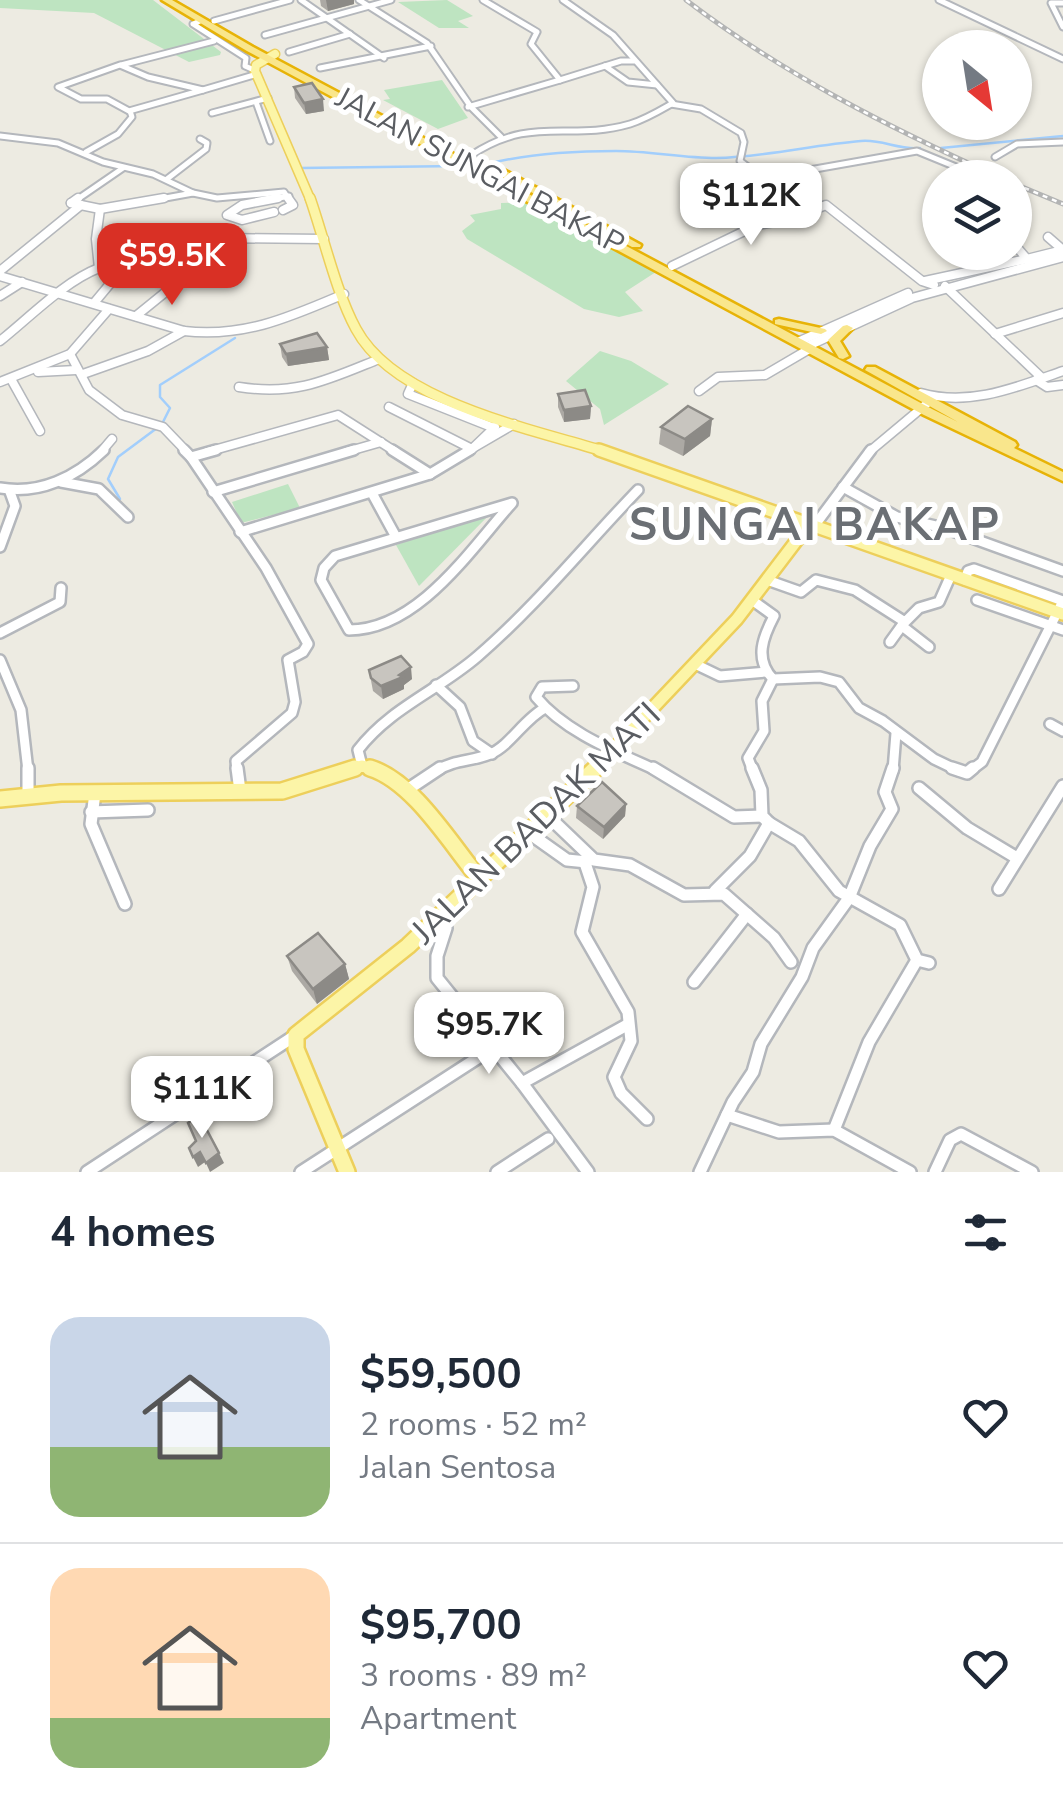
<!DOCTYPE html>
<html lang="en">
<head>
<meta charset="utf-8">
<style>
	:root { --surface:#fff; --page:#f2f2f3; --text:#1f2937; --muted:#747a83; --line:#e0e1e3; --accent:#d93025 }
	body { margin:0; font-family:"Nunito Sans",sans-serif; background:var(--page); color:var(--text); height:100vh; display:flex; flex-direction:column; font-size:38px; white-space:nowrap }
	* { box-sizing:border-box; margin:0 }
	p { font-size:32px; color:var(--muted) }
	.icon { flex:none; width:55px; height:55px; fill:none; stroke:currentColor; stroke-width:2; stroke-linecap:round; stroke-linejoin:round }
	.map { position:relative; height:1172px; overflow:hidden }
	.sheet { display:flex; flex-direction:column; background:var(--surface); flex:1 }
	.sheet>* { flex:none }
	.needle { width:65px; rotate:150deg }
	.fabs { position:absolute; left:922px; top:30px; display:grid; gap:20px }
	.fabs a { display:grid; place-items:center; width:110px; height:110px; border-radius:50%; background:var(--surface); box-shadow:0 2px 8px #0004; font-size:50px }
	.price { position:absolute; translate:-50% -85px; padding:0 22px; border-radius:20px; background:#fff; color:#222; font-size:32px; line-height:65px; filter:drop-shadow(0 2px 5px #0008) }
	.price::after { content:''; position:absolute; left:50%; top:60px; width:30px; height:22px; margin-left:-15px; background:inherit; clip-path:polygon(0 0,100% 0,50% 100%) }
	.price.current { background:var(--accent); color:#fff }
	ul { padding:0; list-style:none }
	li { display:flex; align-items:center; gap:30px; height:250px; padding:0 50px }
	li+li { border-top:2px solid var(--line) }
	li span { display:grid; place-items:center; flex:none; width:280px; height:200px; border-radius:30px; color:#555 }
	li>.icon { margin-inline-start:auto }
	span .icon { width:120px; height:120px; fill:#fffc; stroke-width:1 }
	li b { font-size:42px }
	h2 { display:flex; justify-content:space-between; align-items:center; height:120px; padding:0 50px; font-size:42px }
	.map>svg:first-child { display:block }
	.green { fill:#bee4c1 }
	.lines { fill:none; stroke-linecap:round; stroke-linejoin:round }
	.stream { stroke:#a2cefc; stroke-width:2.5 }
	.minor-far3-casing { stroke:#b4b7bc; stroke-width:9 }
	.minor-far2-casing { stroke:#b4b7bc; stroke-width:11 }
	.minor-far1-casing { stroke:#b4b7bc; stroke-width:14 }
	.minor-casing { stroke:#b4b7bc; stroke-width:16 }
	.major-far3-casing { stroke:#edcf5b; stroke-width:11 }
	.major-far2-casing { stroke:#edcf5b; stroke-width:12 }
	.major-far1-casing { stroke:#edcf5b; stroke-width:16 }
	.major-casing { stroke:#edcf5b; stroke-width:20 }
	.highway-casing { stroke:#e7b307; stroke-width:5 }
	.minor-far3 { stroke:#fff; stroke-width:5 }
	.minor-far2 { stroke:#fff; stroke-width:8 }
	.minor-far1 { stroke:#fff; stroke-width:9 }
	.minor { stroke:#fff; stroke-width:11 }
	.major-far3 { stroke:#fcf5a7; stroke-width:8 }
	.major-far2 { stroke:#fcf5a7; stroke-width:9 }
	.major-far1 { stroke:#fcf5a7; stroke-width:11 }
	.major { stroke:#fcf5a7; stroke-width:15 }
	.highway { fill:#f9e68c; fill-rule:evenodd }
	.rail-casing { stroke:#b3b4b4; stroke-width:5 }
	.rail { stroke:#fff; stroke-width:2.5; stroke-dasharray:5; stroke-linecap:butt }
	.wall { fill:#aca9a4 }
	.shaded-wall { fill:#8c8a86 }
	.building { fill:#c8c5bf; stroke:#8c8a86; stroke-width:2.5 }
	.labels { text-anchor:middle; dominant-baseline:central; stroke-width:10; stroke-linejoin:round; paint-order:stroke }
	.far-street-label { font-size:30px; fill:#5a5d62; stroke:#fff }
	.street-label { font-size:35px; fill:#5a5d62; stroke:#fff }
	.district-label { font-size:45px; font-weight:bold; letter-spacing:2.5px; fill:#6b6f74; stroke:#fff }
</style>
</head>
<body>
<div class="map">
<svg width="1063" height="1172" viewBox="0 0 1063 1172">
	<rect width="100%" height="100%" fill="#edebe2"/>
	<g class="green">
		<path d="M0,0H153L221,52L220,55L189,62L94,13L0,8Z"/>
		<path d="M447,0L473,16L458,21L469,28H439L398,2Z"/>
		<path d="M442,80L468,118L438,129L383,100L390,99L384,90Z"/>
		<path d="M528,202L659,270L625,292L643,311L619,317L584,309L467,239L462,231L475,221L470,215L501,209V203Z"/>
		<path d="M600,351L631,361L669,384L604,425L600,409L566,381Z"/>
		<path d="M288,484L300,508L241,523L232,502Z"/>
		<path d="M492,512L419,586L396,545Z"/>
	</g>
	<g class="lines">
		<g class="stream">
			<path d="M941,148L1063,136"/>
			<path d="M495,162C532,154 578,151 616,151C649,151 683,158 716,158C765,157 812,145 861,141C882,139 898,150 920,148"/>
			<path d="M300,168L458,166"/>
			<path d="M163,422L170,408L160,397V385L235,338"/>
			<path d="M120,499L108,479L118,457L157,428"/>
		</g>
		<defs>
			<g id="minor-far3">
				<path d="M301,0L384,58"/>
				<path d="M359,0L427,43L471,107L501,137"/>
				<path d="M483,0L537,32L531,44L560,80L621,61H634"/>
				<path d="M939,0L1063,59"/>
				<path d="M1063,3H1051L1063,27"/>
				<path d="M200,21L193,24L246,58L245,66L254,70"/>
				<path d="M214,21L290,0"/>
				<path d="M265,35L391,0"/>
				<path d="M289,52L350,34"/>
				<path d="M120,65L148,77L203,90L129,111L107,99H81L58,87Z"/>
				<path d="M121,65L214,41"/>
				<path d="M605,66L628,82L657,85"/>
				<path d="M320,68L431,46"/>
				<path d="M203,90L257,74"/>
				<path d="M256,102L270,141"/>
				<path d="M671,104L701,109L741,133L744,142L740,161L767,181L768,201"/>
				<path d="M468,107L560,80"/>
				<path d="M212,113L268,98"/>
				<path d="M0,136L58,143L103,162L153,174L193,193L217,198L284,192L290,201"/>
				<path d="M86,152L118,134L132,117L130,111"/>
				<path d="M470,156C533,114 568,142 630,124C646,119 659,111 673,103L613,35L563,0"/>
				<path d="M995,157L1017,144L1063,142"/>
				<path d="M764,178L917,151L983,178"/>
				<path d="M167,179L206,149L207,143L200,139"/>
				<path d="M75,201L123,168"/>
				<path d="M149,201L193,193"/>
				<path d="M265,201L289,196"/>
			</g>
			<g id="minor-far2">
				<path d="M767,198L769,204"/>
				<path d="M71,203L78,198"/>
				<path d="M100,209L164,198"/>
				<path d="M283,210L293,205L288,198"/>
				<path d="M274,212L242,220L227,215L242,205L278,198"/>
				<path d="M1027,259L1063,250L1048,237"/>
				<path d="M672,266L757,225L787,220L826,205L922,281L934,285"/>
				<path d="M0,271L81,205"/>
				<path d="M0,276L184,331C244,338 290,317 344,294"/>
				<path d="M925,281L1027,259L1015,245"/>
				<path d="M945,286L1042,378"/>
				<path d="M0,296L22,282"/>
				<path d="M94,303L119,273L130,269"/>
				<path d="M136,316L215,252V238L324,239"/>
				<path d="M995,334L1063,313"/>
				<path d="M0,341C30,317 65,281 99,268L96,239L100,209L71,203"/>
				<path d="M800,341L908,293"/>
				<path d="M808,346L912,298L1063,257"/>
				<path d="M70,354L89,390L122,415L163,427L187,452"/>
				<path d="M38,372L76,370"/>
				<path d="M83,374L148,351L184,331"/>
				<path d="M11,379L40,431"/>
				<path d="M1036,380L1047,387L1063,385"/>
				<path d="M0,382L70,354L109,309"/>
				<path d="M413,383L408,394L494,428"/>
				<path d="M239,387C296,396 327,380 379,359"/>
				<path d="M699,391L718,377L765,375L811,348"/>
				<path d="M921,393C970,407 1017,387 1063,371"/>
				<path d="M389,407L472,449"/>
				<path d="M472,449L495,427"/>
				<path d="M101,452L112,439"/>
				<path d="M207,452L338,415L396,452"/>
				<path d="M346,452L381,442"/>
				<path d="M466,452L514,424"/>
				<path d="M869,452L930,401"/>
			</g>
			<g id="minor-far1">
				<path d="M184,450L191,457"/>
				<path d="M216,450L191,457L266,568L308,644L303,652L288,660L295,702L292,713L236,761L237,771"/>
				<path d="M392,450L430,474"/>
				<path d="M61,482L99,489L128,517"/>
				<path d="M843,487L897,517L944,528L1063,571"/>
				<path d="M0,488C40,495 76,477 104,450"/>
				<path d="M213,492L354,450"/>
				<path d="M372,493L396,537"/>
				<path d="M512,503C470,550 418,630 349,630L321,580L324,568L335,556Z"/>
				<path d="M815,525L871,450"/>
				<path d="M240,532L430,474L470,450"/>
				<path d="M0,547L15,506L10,492"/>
				<path d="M767,580L801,592L816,580L855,590L905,622L919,608L939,602L951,575"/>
				<path d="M965,580L968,571L974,569L1063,601"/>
				<path d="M752,600L774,616C763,637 754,659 773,679L820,677L839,682L859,708L883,721L934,759L959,771"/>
				<path d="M977,600L1063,630"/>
				<path d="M902,626L929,647"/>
				<path d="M0,633L60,602L61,588"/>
				<path d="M890,642L903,624"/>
				<path d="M0,660L21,710L28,771"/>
				<path d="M697,665L720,676L766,672"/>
				<path d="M436,685L460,707L473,741L492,754"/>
				<path d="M573,686L542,687L536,697C566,733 617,752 658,771"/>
				<path d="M1050,724L1063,731"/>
				<path d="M362,766L358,750C390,708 439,690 478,656C536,606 585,545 638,490"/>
				<path d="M436,771C455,759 471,762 490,754C510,746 524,719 545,708"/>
				<path d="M753,771L748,758L764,731L762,701L773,679"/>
				<path d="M893,771L896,733"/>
				<path d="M970,771L982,762L1063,601"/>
			</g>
			<g id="minor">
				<path d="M28,768V795"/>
				<path d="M237,768L240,791"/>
				<path d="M653,768L734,817L762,816"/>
				<path d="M952,768L967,773L973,768"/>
				<path d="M919,788L967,828L1017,858"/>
				<path d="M407,790L440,768"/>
				<path d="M95,793L91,824L125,904"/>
				<path d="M91,812L148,810"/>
				<path d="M548,816L594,860L630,865L684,895L724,894L774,938L791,962"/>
				<path d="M769,823L799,841L839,891L900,925L917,960L929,963"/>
				<path d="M529,833L567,860L587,862"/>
				<path d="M585,863L593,887L582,932L628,1012L631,1041L614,1077L621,1093L647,1119"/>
				<path d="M999,889L1063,786"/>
				<path d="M715,891L750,856L769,823L762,816L761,790L752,768"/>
				<path d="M440,916L446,928L437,956V978L522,1083L627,1025"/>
				<path d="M694,982L747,914"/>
				<path d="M522,1083L588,1172"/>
				<path d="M727,1115L779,1132L834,1130L910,1172"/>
				<path d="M834,1130L869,1042L917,960"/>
				<path d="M87,1172L296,1035"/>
				<path d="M301,1172L493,1048"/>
				<path d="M497,1172L548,1139"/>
				<path d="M700,1172L733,1102L753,1072L761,1044L802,977L813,948L849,898L870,846L892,809L885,792L893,768"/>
				<path d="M935,1172L950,1140L961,1134L1032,1172"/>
			</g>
			<path id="major-far3" d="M275,54L256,65L255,71L311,201"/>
			<path id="major-far2" d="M310,198C324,238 336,292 356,329C395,402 532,429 606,452"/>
			<g id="major-far1">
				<path d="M599,450L1063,614"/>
				<path d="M347,771L362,766L379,771"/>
				<path d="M593,771L737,619L810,523"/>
			</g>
			<g id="major">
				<path d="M370,768C413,781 450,843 479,878"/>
				<path d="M0,799L61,793L282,791L355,768"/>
				<path d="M347,1172L296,1049V1035L408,946L596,768"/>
			</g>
			<g id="highway">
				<path d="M162,0H172L253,47L932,409L958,422L865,370L867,367H875L1015,442L1017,445L1014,448L1063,472V481L924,415L247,51Z"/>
				<path d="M498,170H504L641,245L640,247H632L498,174Z"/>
				<path d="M779,319L825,329L827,331L821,334L775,324V320Z"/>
				<path d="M847,325L853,328L840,341L849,356L843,359L839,358L828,340L843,326Z"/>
			</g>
		</defs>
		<use href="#minor-far3" class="minor-far3-casing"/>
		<use href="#minor-far2" class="minor-far2-casing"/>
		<use href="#minor-far1" class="minor-far1-casing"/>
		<use href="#minor" class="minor-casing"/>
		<use href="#major-far3" class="major-far3-casing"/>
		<use href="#major-far2" class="major-far2-casing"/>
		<use href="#major-far1" class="major-far1-casing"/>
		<use href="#major" class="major-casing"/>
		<use href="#highway" class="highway-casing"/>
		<use href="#minor-far3" class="minor-far3"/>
		<use href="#minor-far2" class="minor-far2"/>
		<use href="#minor-far1" class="minor-far1"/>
		<use href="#minor" class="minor"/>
		<use href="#major-far3" class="major-far3"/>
		<use href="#major-far2" class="major-far2"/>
		<use href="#major-far1" class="major-far1"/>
		<use href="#major" class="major"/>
		<use href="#highway" class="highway"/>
		<defs>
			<g id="rail">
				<path d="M686,0C783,74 890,128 1001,178"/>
				<path d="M1015,184L1063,204"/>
			</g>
		</defs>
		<use href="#rail" class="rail-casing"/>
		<use href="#rail" class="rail"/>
	</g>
	<g class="wall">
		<path d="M320,0H354V4L328,11L321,6Z"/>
		<path d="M294,87L324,111L306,114L295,98Z"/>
		<path d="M280,344L327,347L329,360L288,366L282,357Z"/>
		<path d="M558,394L591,406L590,419L564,422L558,407Z"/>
		<path d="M712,419L710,436L683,456L659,444L661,427Z"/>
		<path d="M369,670L412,679L404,685V689L383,699L373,691Z"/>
		<path d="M626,804L625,816L603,839L576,818L577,806Z"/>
		<path d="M287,956L345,964L349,979L317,1004L292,971Z"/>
	</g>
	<g class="shaded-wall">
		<path d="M326,0H354V4L328,11Z"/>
		<path d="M323,99L324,111L306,114L304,103Z"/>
		<path d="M327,347L329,360L288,366L286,354Z"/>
		<path d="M591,406L590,419L564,422V410Z"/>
		<path d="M712,419L710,436L683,456L685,439Z"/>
		<path d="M411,667L412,679L404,685V689L383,699L381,686Z"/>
		<path d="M626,804L625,816L603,839L604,827Z"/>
		<path d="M345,964L349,979L317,1004L313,989Z"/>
		<path d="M200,1152L205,1162L198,1167L193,1157Z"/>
		<path d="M219,1153L224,1163L210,1172L206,1163Z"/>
	</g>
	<g class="building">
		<path d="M312,83L323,99L304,103L294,87Z"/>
		<path d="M317,333L327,347L286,354L280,344Z"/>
		<path d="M585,390L591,406L564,410L558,394Z"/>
		<path d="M688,406L712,419L685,439L661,427Z"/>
		<path d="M401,656L411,667L399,675L403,677L381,686L371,678L369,670Z"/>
		<path d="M602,782L626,804L604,827L577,806Z"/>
		<path d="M318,933L345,964L313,989L287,956Z"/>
		<path d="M199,1115L219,1153L206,1163L200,1152L193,1157L189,1148L196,1141L188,1123Z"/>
	</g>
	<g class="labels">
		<g class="far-street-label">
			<text transform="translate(480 171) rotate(28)">JALAN SUNGAI BAKAP</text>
		</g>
		<g class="street-label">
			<text transform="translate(536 823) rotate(-44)">JALAN BADAK MATI</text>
		</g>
		<g class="district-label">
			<text x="815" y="525">SUNGAI BAKAP</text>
		</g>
	</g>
</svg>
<div class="fabs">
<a><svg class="needle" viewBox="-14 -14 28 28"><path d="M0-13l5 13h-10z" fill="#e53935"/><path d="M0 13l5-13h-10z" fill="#747a83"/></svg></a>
<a><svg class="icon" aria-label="layers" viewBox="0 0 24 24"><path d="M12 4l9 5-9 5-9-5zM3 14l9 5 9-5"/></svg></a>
</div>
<b class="price" style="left:751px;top:248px">$112K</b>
<b class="price current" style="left:172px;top:308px">$59.5K</b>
<b class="price" style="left:489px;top:1077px">$95.7K</b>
<b class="price" style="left:202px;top:1141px">$111K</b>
</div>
<section class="sheet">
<h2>4 homes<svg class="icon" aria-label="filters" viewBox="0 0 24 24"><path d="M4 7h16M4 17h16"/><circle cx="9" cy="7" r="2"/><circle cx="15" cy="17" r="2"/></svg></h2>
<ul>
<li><span style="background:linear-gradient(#c9d6e8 65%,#8fb573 0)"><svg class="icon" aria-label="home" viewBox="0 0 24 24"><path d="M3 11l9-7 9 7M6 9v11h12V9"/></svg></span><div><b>$59,500</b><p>2 rooms · 52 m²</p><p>Jalan Sentosa</p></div><svg class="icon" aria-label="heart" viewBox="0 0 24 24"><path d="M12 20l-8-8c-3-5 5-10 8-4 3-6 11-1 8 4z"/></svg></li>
<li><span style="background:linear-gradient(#ffd9b3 75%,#8fb573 0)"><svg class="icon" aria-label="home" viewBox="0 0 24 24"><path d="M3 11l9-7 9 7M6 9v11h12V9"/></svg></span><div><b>$95,700</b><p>3 rooms · 89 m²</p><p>Apartment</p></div><svg class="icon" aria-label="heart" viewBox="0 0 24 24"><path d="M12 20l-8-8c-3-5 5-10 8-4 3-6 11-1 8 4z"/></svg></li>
</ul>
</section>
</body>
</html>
